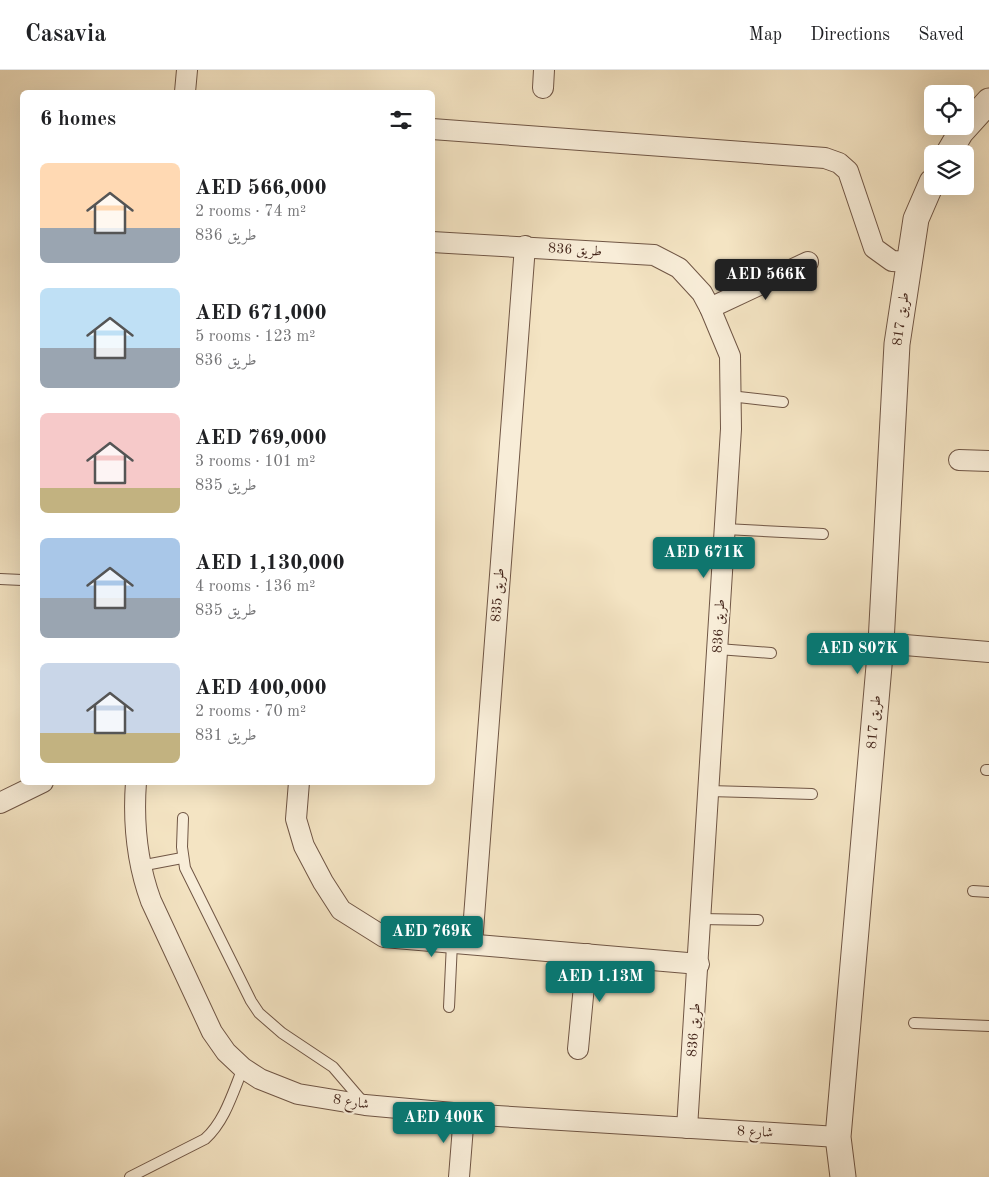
<!DOCTYPE html>
<html lang="en">
<head>
<meta charset="utf-8">
<style>
	:root { --surface:#fff; --page:#f2f2f2; --text:#202124; --muted:#757577; --line:#e0e0e0; --accent:#0f766e }
	body { margin:0; font-family:"Old Standard TT",Amiri,serif; background:var(--page); color:var(--text); height:100vh; display:flex; flex-direction:column; font-size:19px; white-space:nowrap }
	* { box-sizing:border-box; margin:0 }
	p { font-size:16px; color:var(--muted) }
	.icon { flex:none; width:28px; height:28px; fill:none; stroke:currentColor; stroke-width:2; stroke-linecap:round; stroke-linejoin:round }
	.map { position:relative; flex:1; overflow:hidden }
	.panel { position:absolute; left:20px; top:20px; width:415px; height:695px; display:flex; flex-direction:column; background:var(--surface); border-radius:8px; box-shadow:0 5px 20px #0002 }
	.panel>* { flex:none }
	.fabs { position:absolute; left:924px; top:15px; display:grid; gap:10px }
	.fabs a { display:grid; place-items:center; width:50px; height:50px; border-radius:8px; background:var(--surface); box-shadow:0 5px 20px #0002; font-size:25px }
	.price { position:absolute; translate:-50% -42px; padding:0 11px; border-radius:5px; background:var(--accent); color:#fff; font-size:16px; line-height:32px; filter:drop-shadow(0 1px 2px #0008) }
	.price::after { content:''; position:absolute; left:50%; top:30px; width:15px; height:11px; margin-left:-8px; background:inherit; clip-path:polygon(0 0,100% 0,50% 100%) }
	.price.current { background:#222; color:#fff }
	ul { padding:0; list-style:none }
	li { display:flex; align-items:center; gap:15px; height:125px; padding:0 20px }
	li span { display:grid; place-items:center; flex:none; width:140px; height:100px; border-radius:8px; color:#555 }
	li>.icon { margin-inline-start:auto }
	span .icon { width:60px; height:60px; fill:#fffc; stroke-width:1 }
	li b { font-size:21px }
	h2 { display:flex; justify-content:space-between; align-items:center; height:60px; padding:0 20px; font-size:21px }
	header { display:flex; align-items:center; gap:30px; box-sizing:border-box; height:70px; padding:0 25px; background:var(--surface); border-bottom:1px solid var(--line) }
	header strong { font-size:24px }
	nav { display:flex; gap:28px; margin-inline-start:auto; font-size:18px }
	.map>svg:first-child { display:block }
	.lines { fill:none; stroke-linecap:round; stroke-linejoin:round }
	.service-casing { stroke:#705645; stroke-width:12 }
	.minor-casing { stroke:#705645; stroke-width:22 }
	.tertiary-casing { stroke:#705645; stroke-width:27 }
	.service { stroke:#f8edd8; stroke-width:10 }
	.minor { stroke:#f8edd8; stroke-width:20 }
	.tertiary { stroke:#f8edd8; stroke-width:25 }
	.labels { text-anchor:middle; dominant-baseline:central; stroke-width:4.5; stroke-linejoin:round; paint-order:stroke }
	.street-label { font-size:14px; fill:#44261b; stroke:#f8edd8 }
</style>
</head>
<body>
<header>
<strong>Casavia</strong>
<nav><a>Map</a><a>Directions</a><a>Saved</a></nav>
</header>
<div class="map">
<svg width="989" height="1107" viewBox="0 0 989 1107">
	<rect width="100%" height="100%" fill="#f4e4c3"/>
	<filter id="stains"><feTurbulence type="fractalNoise" baseFrequency=".004" numOctaves="4"/><feColorMatrix values="0 0 0 0 .2 0 0 0 0 .09 0 0 0 0 .02 0 0 0 .5 -.17"/></filter>
	<radialGradient id="worn" r=".72"><stop offset=".6" stop-color="#630" stop-opacity="0"/><stop offset="1" stop-color="#630" stop-opacity=".3"/></radialGradient>
	<g class="lines">
		<defs>
			<g id="service">
				<path d="M730,326L783,332"/>
				<path d="M725,459L823,464"/>
				<path d="M0,509L22,510"/>
				<path d="M718,579L771,583"/>
				<path d="M986,700H989"/>
				<path d="M709,721L812,724"/>
				<path d="M183,748L182,777L185,798L251,931L259,943L282,963L333,997L363,1032"/>
				<path d="M140,796L182,788"/>
				<path d="M973,821L989,822"/>
				<path d="M701,849L758,850"/>
				<path d="M449,937L452,873"/>
				<path d="M914,953L989,956"/>
				<path d="M130,1107L205,1069C225,1051 233,1022 243,998"/>
			</g>
			<g id="minor">
				<path d="M543,18L544,0"/>
				<path d="M185,22L187,0"/>
				<path d="M432,59L825,88L839,93L848,101L874,178L892,191L910,192"/>
				<path d="M432,172L654,185L679,198L702,223L710,238L730,286L731,359L687,1058"/>
				<path d="M710,238L808,192"/>
				<path d="M959,390L989,391"/>
				<path d="M881,573L989,582"/>
				<path d="M136,712C133,753 137,793 151,831L212,962L226,982L243,998L260,1009L298,1024L365,1035L464,1044L838,1067"/>
				<path d="M299,712L296,749L304,776L323,812L341,840L384,867L699,894"/>
				<path d="M0,733L43,712"/>
				<path d="M472,874L525,176"/>
				<path d="M578,979L587,884"/>
				<path d="M459,1107L464,1044"/>
			</g>
			<g id="tertiary">
				<path d="M948,84L961,62L989,31"/>
				<path d="M843,1107L838,1067L881,573L897,274L916,149L932,112"/>
			</g>
		</defs>
		<use href="#service" class="service-casing"/>
		<use href="#minor" class="minor-casing"/>
		<use href="#tertiary" class="tertiary-casing"/>
		<use href="#service" class="service"/>
		<use href="#minor" class="minor"/>
		<use href="#tertiary" class="tertiary"/>
	</g>
	<g class="labels">
		<g class="street-label">
			<text transform="translate(575 180) rotate(4)">طريق 836</text>
			<text transform="translate(901 249) rotate(-82)">طريق 817</text>
			<text transform="translate(498 525) rotate(-86)">طريق 835</text>
			<text transform="translate(719 556) rotate(-87)">طريق 836</text>
			<text transform="translate(874 652) rotate(-85)">طريق 817</text>
			<text transform="translate(694 960) rotate(-86)">طريق 836</text>
			<text transform="translate(351 1032) rotate(9)">شارع 8</text>
			<text transform="translate(755 1062) rotate(3)">شارع 8</text>
		</g>
	</g>
	<rect width="100%" height="100%" filter="url(#stains)"/>
	<rect width="100%" height="100%" fill="url(#worn)"/>
</svg>
<div class="fabs">
<a><svg class="icon" aria-label="locate" viewBox="0 0 24 24"><circle cx="12" cy="12" r="6"/><path d="M12 2v4M12 18v4M2 12h4M18 12h4"/></svg></a>
<a><svg class="icon" aria-label="layers" viewBox="0 0 24 24"><path d="M12 4l9 5-9 5-9-5zM3 14l9 5 9-5"/></svg></a>
</div>
<b class="price current" style="left:766px;top:231px">AED 566K</b>
<b class="price" style="left:704px;top:509px">AED 671K</b>
<b class="price" style="left:858px;top:605px">AED 807K</b>
<b class="price" style="left:432px;top:888px">AED 769K</b>
<b class="price" style="left:600px;top:933px">AED 1.13M</b>
<b class="price" style="left:444px;top:1074px">AED 400K</b>
<section class="panel">
<h2>6 homes<svg class="icon" aria-label="filters" viewBox="0 0 24 24"><path d="M4 7h16M4 17h16"/><circle cx="9" cy="7" r="2"/><circle cx="15" cy="17" r="2"/></svg></h2>
<ul>
<li><span style="background:linear-gradient(#ffd9b3 65%,#9aa5b1 0)"><svg class="icon" aria-label="home" viewBox="0 0 24 24"><path d="M3 11l9-7 9 7M6 9v11h12V9"/></svg></span><div><b>AED 566,000</b><p>2 rooms · 74 m²</p><p>طريق 836</p></div></li>
<li><span style="background:linear-gradient(#bfe0f5 60%,#9aa5b1 0)"><svg class="icon" aria-label="home" viewBox="0 0 24 24"><path d="M3 11l9-7 9 7M6 9v11h12V9"/></svg></span><div><b>AED 671,000</b><p>5 rooms · 123 m²</p><p>طريق 836</p></div></li>
<li><span style="background:linear-gradient(#f6c9c9 75%,#c2b280 0)"><svg class="icon" aria-label="home" viewBox="0 0 24 24"><path d="M3 11l9-7 9 7M6 9v11h12V9"/></svg></span><div><b>AED 769,000</b><p>3 rooms · 101 m²</p><p>طريق 835</p></div></li>
<li><span style="background:linear-gradient(#a9c7e8 60%,#9aa5b1 0)"><svg class="icon" aria-label="home" viewBox="0 0 24 24"><path d="M3 11l9-7 9 7M6 9v11h12V9"/></svg></span><div><b>AED 1,130,000</b><p>4 rooms · 136 m²</p><p>طريق 835</p></div></li>
<li><span style="background:linear-gradient(#c9d6e8 70%,#c2b280 0)"><svg class="icon" aria-label="home" viewBox="0 0 24 24"><path d="M3 11l9-7 9 7M6 9v11h12V9"/></svg></span><div><b>AED 400,000</b><p>2 rooms · 70 m²</p><p>طريق 831</p></div></li>
</ul>
</section>
</div>
</body>
</html>
